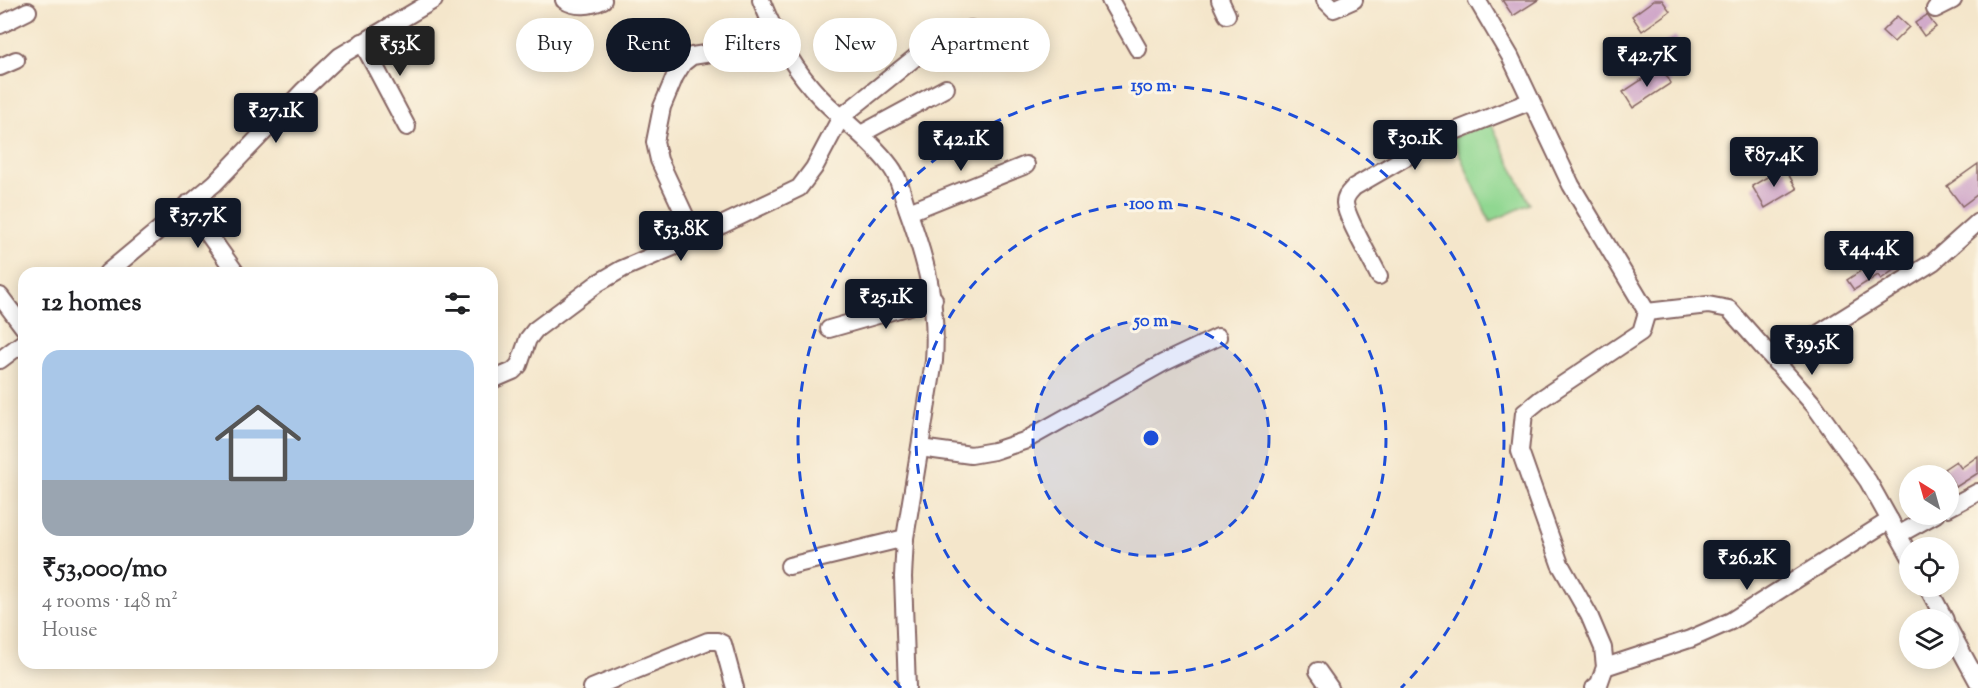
<!DOCTYPE html>
<html lang="en">
<head>
<meta charset="utf-8">
<style>
	:root { --surface:#fff; --page:#f2f2f2; --text:#202124; --muted:#757577; --line:#e0e0e0; --accent:#111827 }
	body { margin:0; font-family:"Sorts Mill Goudy",serif; background:var(--page); color:var(--text); height:100vh; display:flex; flex-direction:column; font-size:22px; white-space:nowrap }
	* { box-sizing:border-box; margin:0 }
	p { font-size:20px; color:var(--muted) }
	.icon { flex:none; width:33px; height:33px; fill:none; stroke:currentColor; stroke-width:2; stroke-linecap:round; stroke-linejoin:round }
	.map { position:relative; flex:1; overflow:hidden }
	.panel { position:absolute; left:18px; top:267px; width:480px; height:402px; display:flex; flex-direction:column; background:var(--surface); border-radius:18px; box-shadow:0 3px 15px #0003 }
	.panel>* { flex:none }
	.banner { position:absolute; left:516px; top:18px; width:570px; height:54px; display:flex; gap:12px }
	.needle { width:39px; rotate:323deg }
	.fabs { position:absolute; left:1899px; top:465px; display:grid; gap:12px }
	.fabs a { display:grid; place-items:center; width:60px; height:60px; border-radius:50%; background:var(--surface); box-shadow:0 3px 15px #0003; font-size:30px }
	.price { position:absolute; translate:-50% -51px; padding:0 14px; border-radius:6px; background:var(--accent); color:#fff; font-size:20px; line-height:39px; filter:drop-shadow(0 2px 3px #0008) }
	.price::after { content:''; position:absolute; left:50%; top:36px; width:18px; height:14px; margin-left:-9px; background:inherit; clip-path:polygon(0 0,100% 0,50% 100%) }
	.price.selected { background:#222; color:#fff }
	ul { padding:0; list-style:none }
	li { display:grid; align-content:center; gap:12px; height:318px; padding:0 24px }
	li+li { border-top:2px solid var(--line) }
	li span { display:grid; place-items:center; height:186px; border-radius:18px; color:#555 }
	li>.icon { margin-inline-start:auto }
	span .icon { width:108px; height:108px; fill:#fffc; stroke-width:1 }
	li b { font-size:26px }
	h2 { display:flex; justify-content:space-between; align-items:center; height:72px; padding:0 24px; font-size:26px }
	.pill { padding:0 21px; border-radius:27px; background:var(--surface); box-shadow:0 3px 15px #0003; font-size:21px; line-height:54px }
	.pill.selected { background:var(--accent); color:#fff }
	.map>svg:first-child { display:block }
	.green { fill:#90d791; stroke:#6d7b5e; stroke-width:1.5 }
	.building { fill:#d0a8c9 }
	.lines { fill:none; stroke-linecap:round; stroke-linejoin:round }
	.minor-casing { stroke:#866563; stroke-width:20 }
	.minor { stroke:#fff; stroke-width:16 }
	.ring { fill:none; stroke:#1d4ed8; stroke-width:3; stroke-dasharray:10 8 }
	.centre { fill:#1d4ed8; stroke:#fcf5e5; stroke-width:3 }
	.ring-label { font-size:18px; text-anchor:middle; font-weight:bold; fill:#1d4ed8; stroke:#fcf5e5; stroke-width:6; stroke-linejoin:round; paint-order:stroke }
</style>
</head>
<body>
<div class="map">
<svg width="1978" height="688" viewBox="0 0 1978 688">
	<rect width="100%" height="100%" fill="#fcf5e5"/>
	<filter id="ink" filterUnits="userSpaceOnUse"><feTurbulence type="fractalNoise" baseFrequency=".0167" numOctaves="2"/><feDisplacementMap in="SourceGraphic" scale="12" xChannelSelector="R" yChannelSelector="G"/><feConvolveMatrix kernelMatrix="1 2 1 2 8 2 1 2 1" color-interpolation-filters="sRGB"/></filter>
	<filter id="wash" filterUnits="userSpaceOnUse"><feTurbulence type="fractalNoise" baseFrequency=".008" numOctaves="4" result="noise"/><feDisplacementMap in="SourceGraphic" scale="24" xChannelSelector="R" yChannelSelector="G"/><feGaussianBlur stdDeviation="1.35" result="paint"/><feColorMatrix in="noise" values="0 0 0 0 0 0 0 0 0 0 0 0 0 0 0 0 0 1.4 0 .05"/><feComposite in="paint" operator="in"/></filter>
	<g filter="url(#wash)">
		<rect width="100%" height="100%" fill="#f4e6cb"/>
		<path class="green" d="M1490,121L1530,204L1490,222L1452,138Z"/>
		<g id="blocks">
			<g class="building">
				<path d="M1502,0H1538L1513,16Z"/>
				<path d="M1654,0H1662L1670,11L1642,31L1632,16Z"/>
				<path d="M1927,15L1936,27L1924,36L1915,23Z"/>
				<path d="M1897,16L1909,27L1894,42L1882,31Z"/>
				<path d="M1675,36L1683,49L1664,61L1656,48Z"/>
				<path d="M1661,67L1671,83L1633,108L1623,92Z"/>
				<path d="M1978,164V194L1962,206L1947,186Z"/>
				<path d="M1784,167L1797,189L1765,208L1752,186Z"/>
				<path d="M1886,241L1902,264L1881,279L1878,275L1854,290L1847,280L1871,264L1865,255Z"/>
				<path d="M1978,456V473L1956,487L1944,469L1956,461L1961,468Z"/>
			</g>
		</g>
	</g>
	<g filter="url(#ink)">
		<use href="#blocks" fill-opacity="0" stroke="#866563" stroke-width="1.5"/>
		<g class="lines">
			<defs>
				<g id="minor">
					<path d="M564,0C576,8 591,6 603,0"/>
					<path d="M761,0C775,35 794,70 820,97C843,121 871,140 891,167C899,177 902,193 906,205C926,260 938,302 934,361L905,538L903,577L907,688"/>
					<path d="M1110,0L1138,49"/>
					<path d="M1220,0L1227,15"/>
					<path d="M1325,0L1334,9L1354,0"/>
					<path d="M1477,0L1510,56L1571,185L1647,312L1641,332L1541,399L1524,413L1520,451L1560,564L1589,615L1603,648L1605,667L1599,684L1594,688"/>
					<path d="M1935,9L1953,0"/>
					<path d="M0,25L28,11"/>
					<path d="M362,42L407,127"/>
					<path d="M0,67L16,60"/>
					<path d="M861,134L946,88"/>
					<path d="M187,204L236,273"/>
					<path d="M909,212L1026,165"/>
					<path d="M695,237L659,160L655,142L662,107L675,76L683,63L692,56L724,51L742,42L770,23"/>
					<path d="M107,273L215,183L304,90L340,56L434,0"/>
					<path d="M1379,276C1371,259 1346,218 1345,203C1345,195 1350,192 1354,187L1442,136L1531,101"/>
					<path d="M0,296L24,328"/>
					<path d="M1647,312L1708,305L1729,309L1814,405L1868,481L1910,556"/>
					<path d="M829,329L934,299"/>
					<path d="M0,360L24,342"/>
					<path d="M1776,363L1813,337L1933,262L1978,222"/>
					<path d="M492,380L513,371L519,365L528,339L535,330L598,283L622,269L701,235L799,188L814,168L841,117L932,44L962,31L971,29"/>
					<path d="M920,448L971,455L994,451L1024,441L1163,363L1218,337"/>
					<path d="M1948,508L1978,492"/>
					<path d="M1898,535L1936,514"/>
					<path d="M789,566L905,538"/>
					<path d="M1927,586L1945,620"/>
					<path d="M1948,627L1978,682"/>
					<path d="M1605,667L1690,639L1731,621L1890,520"/>
					<path d="M1318,671L1330,688"/>
					<path d="M592,688L708,641H717L723,644L735,688"/>
				</g>
			</defs>
			<use href="#minor" class="minor-casing"/>
			<use href="#minor" class="minor"/>
		</g>
	</g>
	<circle cx="1151" cy="438" r="118" fill="#1d4ed8" fill-opacity=".12"/>
	<g class="ring">
		<circle cx="1151" cy="438" r="118"/>
		<circle cx="1151" cy="438" r="235"/>
		<path d="M901 688A353 353 0 1 1 1401 688"/>
	</g>
	<circle cx="1151" cy="438" r="9" class="centre"/>
	<g class="ring-label">
		<text x="1151" y="91">150 m</text>
		<text x="1151" y="209">100 m</text>
		<text x="1151" y="326">50 m</text>
	</g>
</svg>
<div class="fabs">
<a><svg class="needle" viewBox="-14 -14 28 28"><path d="M0-13l5 13h-10z" fill="#e53935"/><path d="M0 13l5-13h-10z" fill="#757577"/></svg></a>
<a><svg class="icon" aria-label="locate" viewBox="0 0 24 24"><circle cx="12" cy="12" r="6"/><path d="M12 2v4M12 18v4M2 12h4M18 12h4"/></svg></a>
<a><svg class="icon" aria-label="layers" viewBox="0 0 24 24"><path d="M12 4l9 5-9 5-9-5zM3 14l9 5 9-5"/></svg></a>
</div>
<b class="price selected" style="left:400px;top:77px">₹53K</b>
<b class="price" style="left:1647px;top:88px">₹42.7K</b>
<b class="price" style="left:276px;top:144px">₹27.1K</b>
<b class="price" style="left:1415px;top:171px">₹30.1K</b>
<b class="price" style="left:961px;top:172px">₹42.1K</b>
<b class="price" style="left:1774px;top:188px">₹87.4K</b>
<b class="price" style="left:198px;top:249px">₹37.7K</b>
<b class="price" style="left:681px;top:262px">₹53.8K</b>
<b class="price" style="left:1869px;top:282px">₹44.4K</b>
<b class="price" style="left:886px;top:330px">₹25.1K</b>
<b class="price" style="left:1812px;top:376px">₹39.5K</b>
<b class="price" style="left:1747px;top:591px">₹26.2K</b>
<div class="banner">
<a class="pill">Buy</a>
<a class="pill selected">Rent</a>
<a class="pill">Filters</a>
<a class="pill">New</a>
<a class="pill">Apartment</a>
</div>
<section class="panel">
<h2>12 homes<svg class="icon" aria-label="filters" viewBox="0 0 24 24"><path d="M4 7h16M4 17h16"/><circle cx="9" cy="7" r="2"/><circle cx="15" cy="17" r="2"/></svg></h2>
<ul>
<li><span style="background:linear-gradient(#a9c7e8 70%,#9aa5b1 0)"><svg class="icon" aria-label="home" viewBox="0 0 24 24"><path d="M3 11l9-7 9 7M6 9v11h12V9"/></svg></span><div><b>₹53,000/mo</b><p>4 rooms · 148 m²</p><p>House</p></div></li>
</ul>
</section>
</div>
</body>
</html>
